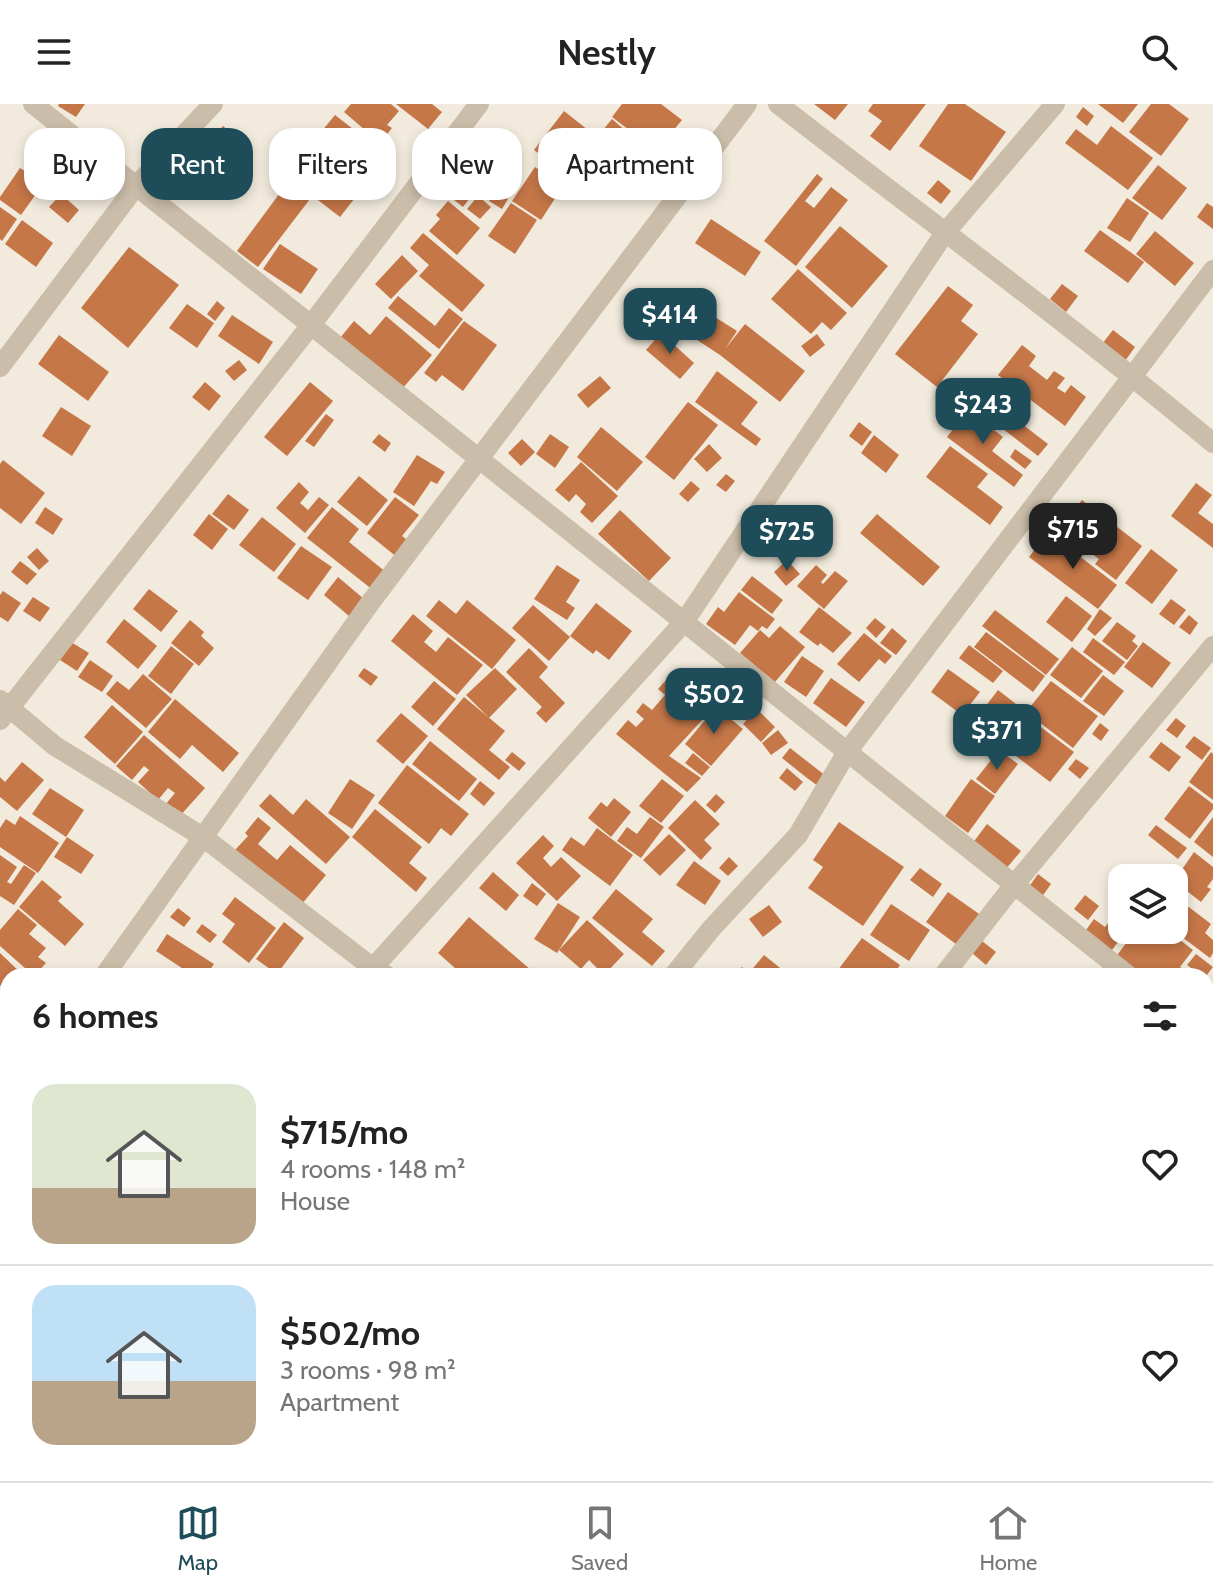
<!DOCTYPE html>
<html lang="en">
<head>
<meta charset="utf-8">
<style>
	:root { --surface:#fff; --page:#f2f2f2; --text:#222; --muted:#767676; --line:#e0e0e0; --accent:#1e4d59 }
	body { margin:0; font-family:Cabin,sans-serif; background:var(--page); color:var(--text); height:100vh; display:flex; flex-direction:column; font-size:30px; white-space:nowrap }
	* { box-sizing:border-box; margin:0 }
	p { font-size:26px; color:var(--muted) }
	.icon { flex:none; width:44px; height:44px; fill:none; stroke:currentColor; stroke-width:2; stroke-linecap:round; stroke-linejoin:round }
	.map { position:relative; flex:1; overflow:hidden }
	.side { position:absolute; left:0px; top:864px; width:1214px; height:514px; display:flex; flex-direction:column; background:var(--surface); border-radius:24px 24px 0 0; box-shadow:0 4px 12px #0003 }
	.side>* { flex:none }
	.guide { position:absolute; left:24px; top:24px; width:800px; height:72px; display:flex; gap:16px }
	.fabs { position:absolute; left:1108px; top:760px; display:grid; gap:16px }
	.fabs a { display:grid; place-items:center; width:80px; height:80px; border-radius:16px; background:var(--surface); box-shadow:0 4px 12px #0003; font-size:40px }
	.price { position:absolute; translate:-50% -68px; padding:0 18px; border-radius:16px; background:var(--accent); color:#fff; font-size:26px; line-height:52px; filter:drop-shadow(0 2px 4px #0008) }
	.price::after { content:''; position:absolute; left:50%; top:48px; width:24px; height:18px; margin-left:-12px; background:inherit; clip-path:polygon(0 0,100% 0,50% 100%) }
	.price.current { background:#222; color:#fff }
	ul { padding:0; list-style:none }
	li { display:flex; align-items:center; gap:24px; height:200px; padding:0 32px }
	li+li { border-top:2px solid var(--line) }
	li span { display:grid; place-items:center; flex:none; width:224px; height:160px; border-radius:24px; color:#555 }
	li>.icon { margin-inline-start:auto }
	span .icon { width:96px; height:96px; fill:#fffc; stroke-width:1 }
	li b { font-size:34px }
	h2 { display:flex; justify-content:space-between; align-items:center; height:96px; padding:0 32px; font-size:34px }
	.tag { padding:0 28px; border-radius:24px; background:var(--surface); box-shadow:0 4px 12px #0003; font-size:28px; line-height:72px }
	.tag.current { background:var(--accent); color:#fff }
	header { display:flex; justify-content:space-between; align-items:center; height:104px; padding:0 32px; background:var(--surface); font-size:36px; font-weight:600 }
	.tab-bar { display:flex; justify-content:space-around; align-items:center; height:112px; border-top:2px solid var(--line); background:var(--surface); font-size:22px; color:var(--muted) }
	.tab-bar a { display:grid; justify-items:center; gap:4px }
	.tab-bar .current { color:var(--accent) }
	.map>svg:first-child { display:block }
	.building { fill:#c57748 }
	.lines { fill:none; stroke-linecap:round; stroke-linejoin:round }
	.minor { stroke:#cabda9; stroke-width:20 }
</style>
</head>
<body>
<header><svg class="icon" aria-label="menu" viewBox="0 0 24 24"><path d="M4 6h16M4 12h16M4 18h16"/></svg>Nestly<svg class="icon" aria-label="search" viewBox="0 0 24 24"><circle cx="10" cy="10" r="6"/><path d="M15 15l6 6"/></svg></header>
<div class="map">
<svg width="1213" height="1377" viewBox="0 0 1213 1377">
	<rect width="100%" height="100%" fill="#f2ebdd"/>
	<g class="building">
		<path d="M59,0H85L76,13L58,2Z"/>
		<path d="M351,0H391L399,7L387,21L392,24L380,39L344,8Z"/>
		<path d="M396,0H432L442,8L428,25Z"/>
		<path d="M622,0H661L682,16L672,28L690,42L675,61L612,13Z"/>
		<path d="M814,0H848L835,16Z"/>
		<path d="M873,0H926L890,47L870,32L882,17L868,7Z"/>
		<path d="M948,0H965L1006,28L971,77L919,42Z"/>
		<path d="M1098,0H1138L1123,19Z"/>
		<path d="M1151,0H1169L1189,15L1161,52L1129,28Z"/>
		<path d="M1083,3L1094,12L1087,22L1076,13Z"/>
		<path d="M564,7L588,26L558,64L534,46Z"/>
		<path d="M335,11L362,32L351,46L370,62L358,76L312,39Z"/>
		<path d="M612,15L648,46L636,60L660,79L647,94L587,45Z"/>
		<path d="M223,22L249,43L240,55L231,47L204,77L188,64Z"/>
		<path d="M1111,22L1153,54L1128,86L1065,39L1076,25L1097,41Z"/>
		<path d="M311,44L338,64L333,70L358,90L340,113L288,73Z"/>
		<path d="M36,59L51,69L21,111L0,96V93L20,64L28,69Z"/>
		<path d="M1158,61L1187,84L1162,116L1132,94Z"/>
		<path d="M172,63L191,79L177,95L157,80Z"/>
		<path d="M535,63L563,82L541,116L512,97Z"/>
		<path d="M469,66L483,77L463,103L449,92Z"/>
		<path d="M506,67L517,74L508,88L497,81Z"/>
		<path d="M817,70L823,75L805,97L814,104L831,83L848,96L796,162L764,137Z"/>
		<path d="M938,76L951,87L941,100L927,89Z"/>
		<path d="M288,78L310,95L258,163L237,147Z"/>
		<path d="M496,87L508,95L502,105L489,97Z"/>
		<path d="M61,90L79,106L68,119L49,103Z"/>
		<path d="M478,92L491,103L480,115L467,105Z"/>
		<path d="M1127,94L1149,109L1130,138L1107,124Z"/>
		<path d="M448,97L480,124L457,151L429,127L440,115L436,111Z"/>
		<path d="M511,99L537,116L515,150L488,132Z"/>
		<path d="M1207,99L1213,103V125L1197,113Z"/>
		<path d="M0,103L17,115L2,137L0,135Z"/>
		<path d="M711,115L761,148L745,172L695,139Z"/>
		<path d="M22,116L53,139L36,163L5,140Z"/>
		<path d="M840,122L888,162L852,204L805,163Z"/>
		<path d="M1100,126L1144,158L1128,179L1084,147Z"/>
		<path d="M1155,127L1194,159L1175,182L1136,150Z"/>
		<path d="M423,129L485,181L462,208L419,172L429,161L410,144Z"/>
		<path d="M280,140L318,165L301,190L263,165Z"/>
		<path d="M129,143L179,181L128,244L81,204Z"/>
		<path d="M402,151L418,167L391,195L375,180Z"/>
		<path d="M798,165L847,209L831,226L822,218L811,230L771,195Z"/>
		<path d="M1062,180L1078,192L1066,208L1050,195Z"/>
		<path d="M948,182L973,201L961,217L978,230L937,283L895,250Z"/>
		<path d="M398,192L435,222L449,204L463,215L439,245L388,204Z"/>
		<path d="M691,195L703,203L695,215L683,207Z"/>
		<path d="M217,197L225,204L215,217L207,210Z"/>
		<path d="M187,200L214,219L197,244L169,224Z"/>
		<path d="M707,208L737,227L725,245L745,220L805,267L780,298L720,251L691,232Z"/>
		<path d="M636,209L652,222L644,233L628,220Z"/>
		<path d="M232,211L273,238L259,260L218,232Z"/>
		<path d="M386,212L432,251L401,286L340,234L354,217L370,231Z"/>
		<path d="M464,217L497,241L463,287L442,271L436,278L424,269Z"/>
		<path d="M1113,226L1135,243L1125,257L1102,240Z"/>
		<path d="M661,229L694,259L680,275L646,246Z"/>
		<path d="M817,230L825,241L810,253L801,242Z"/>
		<path d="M59,231L109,268L88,297L38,260Z"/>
		<path d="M1022,241L1036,252L1029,262L1047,276L1054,267L1065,274L1057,284L1065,289L1071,281L1086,293L1065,322L998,271Z"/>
		<path d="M239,256L247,266L234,277L225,267Z"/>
		<path d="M717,267L758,298L741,320L761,335L756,342L695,298Z"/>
		<path d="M600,272L611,284L588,304L577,291Z"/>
		<path d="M994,274L1030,302L1018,317L1048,340L1038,352L972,301Z"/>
		<path d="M205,278L221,292L209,307L192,293Z"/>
		<path d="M310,278L333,297L287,352L264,333Z"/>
		<path d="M688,298L718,321L674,376L645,353Z"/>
		<path d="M61,303L91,322L72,352L42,332Z"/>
		<path d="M968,306L1003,333L992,347L1023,371L1014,383L947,333Z"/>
		<path d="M326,310L334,316L314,343L305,337Z"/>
		<path d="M859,318L872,328L862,342L849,332Z"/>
		<path d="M601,323L643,358L617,387L577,353Z"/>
		<path d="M379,330L391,339L385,348L372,338Z"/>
		<path d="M550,330L569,343L555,364L536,350Z"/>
		<path d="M874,331L899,351L886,369L861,349Z"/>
		<path d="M522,335L535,348L521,362L508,349Z"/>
		<path d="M709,340L722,354L707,368L694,355Z"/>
		<path d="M950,342L988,370L977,383L1003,403L990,421L926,373Z"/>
		<path d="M1015,345L1032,357L1025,365L1010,353Z"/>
		<path d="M417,351L445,368L437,380L431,377L414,402L393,388Z"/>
		<path d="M3,356L45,389L21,420L0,404V360Z"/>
		<path d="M581,358L618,392L592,419L580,408L586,400L576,390L569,398L555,386Z"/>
		<path d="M726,370L735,377L726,388L716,381Z"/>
		<path d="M359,372L388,396L367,422L337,398Z"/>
		<path d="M691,377L700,385L688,398L679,390Z"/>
		<path d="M299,378L309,388L300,399L308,406L319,393L329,401L305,429L276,404Z"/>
		<path d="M1196,379L1212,391L1198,409L1213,420V444L1171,412Z"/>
		<path d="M228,390L249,406L234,426L212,410Z"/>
		<path d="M395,393L419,411L402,432L410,438L398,454L367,429Z"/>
		<path d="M1082,396L1142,442L1116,476L1095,460L1099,455L1059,425Z"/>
		<path d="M45,403L63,415L53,431L35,419Z"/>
		<path d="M332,403L359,425L349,438L387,469L373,486L307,434Z"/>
		<path d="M620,406L671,454L649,477L598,430Z"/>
		<path d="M209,410L228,425L212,446L193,431Z"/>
		<path d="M877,410L940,463L923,482L860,429Z"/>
		<path d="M262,413L296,440L274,468L239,441Z"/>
		<path d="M1048,428L1117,481L1098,505L1029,453Z"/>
		<path d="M301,442L332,463L308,496L277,474Z"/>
		<path d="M37,444L49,457L39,466L27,453Z"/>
		<path d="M1151,445L1178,466L1152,500L1125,479Z"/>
		<path d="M787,456L800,470L786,482L774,468Z"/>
		<path d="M20,457L37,470L27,481L11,468Z"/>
		<path d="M557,461L580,476L566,498L575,504L567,516L534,495Z"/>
		<path d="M816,461L827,471L821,478L823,480L835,467L848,477L824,505L797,482Z"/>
		<path d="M752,472L783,496L772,510L741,486Z"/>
		<path d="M338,473L364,495L349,512L324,491Z"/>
		<path d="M149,485L178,507L161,528L133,505Z"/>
		<path d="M3,487L21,499L8,518L0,513V491Z"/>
		<path d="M739,488L775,515L767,525L762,522L758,527L750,521L735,541L706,520L718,503L724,508Z"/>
		<path d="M1066,492L1092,512L1072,538L1046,518Z"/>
		<path d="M33,493L50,504L40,518L23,507Z"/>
		<path d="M1171,495L1186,506L1174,521L1159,510Z"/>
		<path d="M439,496L456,510L467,496L516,536L492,565L426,512Z"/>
		<path d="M596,499L632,527L609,556L596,546L593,550L570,532Z"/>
		<path d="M533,501L570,533L549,557L512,524Z"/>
		<path d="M819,503L852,529L833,549L820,539L818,542L799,528Z"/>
		<path d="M1100,505L1112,514L1095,532L1087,525Z"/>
		<path d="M995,506L1059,555L1046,571L982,522Z"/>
		<path d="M413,510L433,527L424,538L436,548L448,533L483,561L457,591L391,537Z"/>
		<path d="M1189,511L1198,519L1190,531L1179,523Z"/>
		<path d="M875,514L886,523L876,534L866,524Z"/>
		<path d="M124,515L157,542L138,565L106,538Z"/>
		<path d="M190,516L204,528L201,532L214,544L199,562L171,539Z"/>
		<path d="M1117,518L1136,532L1132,537L1138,542L1127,556L1102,537Z"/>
		<path d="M780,522L805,543L775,578L740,549L760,526L769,534Z"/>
		<path d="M892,524L907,537L896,551L880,539Z"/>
		<path d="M986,528L1045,572L1033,588L974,543Z"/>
		<path d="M864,529L892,552L885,560L879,555L859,578L837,560Z"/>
		<path d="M1093,534L1125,558L1114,571L1083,548Z"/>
		<path d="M71,538L89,549L77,567L60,556Z"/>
		<path d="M1143,538L1171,559L1152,584L1124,563Z"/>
		<path d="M969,541L1003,567L993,579L959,554Z"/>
		<path d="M171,542L194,560L171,590L148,572Z"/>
		<path d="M1072,543L1103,567L1081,594L1050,571Z"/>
		<path d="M529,544L548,563L539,573L565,599L546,619L536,609L542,603L506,568Z"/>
		<path d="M802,552L824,567L806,593L784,578Z"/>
		<path d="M90,556L113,572L102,588L78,573Z"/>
		<path d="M364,564L378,573L371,582L358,572Z"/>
		<path d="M495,564L517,585L489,614L466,591Z"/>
		<path d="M948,565L980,588L962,611L931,588Z"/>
		<path d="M143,570L172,595L146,624L106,590L117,577L129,586Z"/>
		<path d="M1103,571L1124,587L1104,612L1083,597Z"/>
		<path d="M682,573L715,602L669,652L701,674L687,688L616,630L628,616L636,623L644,615L636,608L643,599L652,606L665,591L658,585L668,574L675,580Z"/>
		<path d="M831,574L865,598L846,623L813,599Z"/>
		<path d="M434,577L456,595L433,622L411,603Z"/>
		<path d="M1051,577L1098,612L1073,644L1026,608Z"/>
		<path d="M998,586L1020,603L997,632L975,616Z"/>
		<path d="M464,593L505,627L489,646L510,663L499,676L437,625Z"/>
		<path d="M175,595L239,649L223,668L192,641L180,655L148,628Z"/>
		<path d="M112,601L143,628L115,660L84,633Z"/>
		<path d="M716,603L743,625L711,662L685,640Z"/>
		<path d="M757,605L775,623L761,638L743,620Z"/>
		<path d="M401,609L428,632L403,660L376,637Z"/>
		<path d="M1022,609L1074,648L1050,678L999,639Z"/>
		<path d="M1176,614L1186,622L1177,634L1166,626Z"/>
		<path d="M1100,619L1109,626L1101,637L1092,630Z"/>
		<path d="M778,626L788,639L771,651L762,639Z"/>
		<path d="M144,631L205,684L179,713L165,701L175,689L168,684L158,696L138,678L149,666L144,662L132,676L116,662Z"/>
		<path d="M1194,632L1211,644L1202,656L1185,643Z"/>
		<path d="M430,637L477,675L459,697L412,660Z"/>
		<path d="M1161,638L1181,653L1169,668L1149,653Z"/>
		<path d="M790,644L826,672L818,682L807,674L809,671L807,674L782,654Z"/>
		<path d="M999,646L1018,660L995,690L976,675Z"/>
		<path d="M512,648L526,659L519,667L505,656Z"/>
		<path d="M1211,648L1213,650V696L1189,678Z"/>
		<path d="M693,649L710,663L702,672L685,659Z"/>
		<path d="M1076,655L1089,664L1080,675L1068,665Z"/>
		<path d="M22,658L44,676L17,707L0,693V673L5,678Z"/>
		<path d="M407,661L469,710L451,732L441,724L429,740L378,699Z"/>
		<path d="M787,664L803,678L795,687L779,674Z"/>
		<path d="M350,675L375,691L352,725L328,709Z"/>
		<path d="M662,675L684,692L661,719L639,702Z"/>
		<path d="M971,675L995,692L968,729L945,712Z"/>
		<path d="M480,677L495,689L484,702L470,690Z"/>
		<path d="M1189,682L1213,700V705L1190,735L1164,715Z"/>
		<path d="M50,684L84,706L66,733L32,710Z"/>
		<path d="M270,690L293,711L306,695L350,733L326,760L259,702Z"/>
		<path d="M716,690L725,698L715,709L706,701Z"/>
		<path d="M614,694L631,708L611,733L588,714L601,698L607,703Z"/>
		<path d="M695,696L720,720L704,736L712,744L701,756L668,724Z"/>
		<path d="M375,705L422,743L409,759L427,774L416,788L352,733Z"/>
		<path d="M20,712L59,739L38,769L0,743V724L6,715L15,721Z"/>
		<path d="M258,713L271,724L258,740L277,756L290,741L326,771L301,801L235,746L248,732L245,729Z"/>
		<path d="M650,713L664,723L641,754L617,737L627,723L637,730Z"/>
		<path d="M1213,713V753L1194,738Z"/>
		<path d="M839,718L904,763L863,822L808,784L823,763L813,756Z"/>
		<path d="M987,720L1021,747L1005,766L972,740Z"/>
		<path d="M1156,721L1187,744L1178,755L1148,731Z"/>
		<path d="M597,724L633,751L610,782L562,746L571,733L584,742Z"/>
		<path d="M669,730L686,746L660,772L643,756Z"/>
		<path d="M543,731L554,742L543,754L551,763L561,753L581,772L557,797L516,759Z"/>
		<path d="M67,733L94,751L81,770L54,753Z"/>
		<path d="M1194,748L1213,763V775L1207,783L1211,785L1201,798L1174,777Z"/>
		<path d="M0,751L17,763L7,778L11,780L24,761L36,769L14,801L0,792Z"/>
		<path d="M729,753L738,762L728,772L719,764Z"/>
		<path d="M694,757L721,777L705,801L676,781Z"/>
		<path d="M920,764L942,780L933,793L910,776Z"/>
		<path d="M493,768L519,791L506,807L479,784Z"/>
		<path d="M1038,770L1051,780L1039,797L1026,787Z"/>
		<path d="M42,776L62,793L58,797L84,820L65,842L19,803Z"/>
		<path d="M532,779L546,790L537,802L523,792Z"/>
		<path d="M616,785L653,815L642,828L665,847L652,862L592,814Z"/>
		<path d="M948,788L982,812L960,843L926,818Z"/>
		<path d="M1085,791L1099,802L1088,816L1074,805Z"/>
		<path d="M235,793L276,824L249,859L222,838L235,820L222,810Z"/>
		<path d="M1181,797L1211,820L1205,829L1213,836V849L1210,854L1174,827V805Z"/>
		<path d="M558,799L580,813L557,849L534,835Z"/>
		<path d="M891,800L930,826L909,857L870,831Z"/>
		<path d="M769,801L782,818L763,833L749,815Z"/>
		<path d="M1122,801V826H1127L1112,846L1086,826L1094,815L1105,823Z"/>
		<path d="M178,804L191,814L184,823L170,813Z"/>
		<path d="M18,805L37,821L29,830L46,844L38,853L46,859L34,872L0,842V826Z"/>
		<path d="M469,813L538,872H464L438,849Z"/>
		<path d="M587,816L624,850L604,871L589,856L581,865L559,846Z"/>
		<path d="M284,818L304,834L277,870L256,855Z"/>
		<path d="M202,820L217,831L210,839L196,828Z"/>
		<path d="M1136,826H1167L1193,846L1180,863L1193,872H1139L1115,854Z"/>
		<path d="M167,830L214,860L206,872H194L156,847Z"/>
		<path d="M862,834L900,861L893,872H847L838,866Z"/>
		<path d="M982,837L996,848L986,861L972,849Z"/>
		<path d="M0,849L24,872H8V879L5,877L0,882Z"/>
		<path d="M1196,850L1213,863L1206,872H1202L1187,861Z"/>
		<path d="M764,851L790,872H735L742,863L749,869Z"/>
		<path d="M1210,1033L1213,1036V1095L1206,1089V1037Z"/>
		<path d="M0,1065L8,1071V1105L0,1099Z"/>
		<path d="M1208,1102L1213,1106V1136L1206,1132Z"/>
		<path d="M0,1123L8,1128V1153L0,1148Z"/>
		<path d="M0,1161L8,1167V1205L0,1199Z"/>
		<path d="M465,1370H492L495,1372L491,1377H475Z"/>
		<path d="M693,1370H721L716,1377H689Z"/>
	</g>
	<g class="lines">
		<g class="minor">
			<path d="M33,0L1129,872"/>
			<path d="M778,0C923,113 1072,221 1213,339"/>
			<path d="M0,263L136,82L213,0"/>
			<path d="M0,596L55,642L203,733L373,864L387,872"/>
			<path d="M0,616L311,221L479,0"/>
			<path d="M373,864L684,518L944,130L1055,0"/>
			<path d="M104,872L370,499L747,0"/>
			<path d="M673,872L711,825L798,731L847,648L1213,166"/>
			<path d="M943,872L1014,781L1213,542"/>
			<path d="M1206,904L1213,895"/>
			<path d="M1206,933L1213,939"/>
			<path d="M0,1018L8,1007"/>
			<path d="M0,1241L8,1245"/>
			<path d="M1206,1280L1213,1271"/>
			<path d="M179,1370L187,1377"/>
			<path d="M972,1370L980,1377"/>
			<path d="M0,1371L8,1362"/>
			<path d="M272,1377L278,1370"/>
			<path d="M558,1377L563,1370"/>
			<path d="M840,1377L845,1370"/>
			<path d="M1134,1377L1139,1370"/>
		</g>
	</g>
</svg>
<div class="fabs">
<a><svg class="icon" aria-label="layers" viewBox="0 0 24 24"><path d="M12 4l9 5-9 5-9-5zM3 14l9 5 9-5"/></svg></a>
</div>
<b class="price" style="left:670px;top:252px">$414</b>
<b class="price" style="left:983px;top:342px">$243</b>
<b class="price current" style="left:1073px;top:467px">$715</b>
<b class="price" style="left:787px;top:469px">$725</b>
<b class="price" style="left:714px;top:632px">$502</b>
<b class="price" style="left:997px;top:668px">$371</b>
<div class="guide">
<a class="tag">Buy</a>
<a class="tag current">Rent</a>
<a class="tag">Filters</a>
<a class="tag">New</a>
<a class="tag">Apartment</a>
</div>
<section class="side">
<h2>6 homes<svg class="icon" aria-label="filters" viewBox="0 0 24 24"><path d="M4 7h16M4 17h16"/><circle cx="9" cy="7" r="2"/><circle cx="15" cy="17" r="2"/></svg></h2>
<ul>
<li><span style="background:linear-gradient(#dfe7d0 65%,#b9a48a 0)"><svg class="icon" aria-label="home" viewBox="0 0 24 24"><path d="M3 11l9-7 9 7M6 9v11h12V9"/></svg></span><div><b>$715/mo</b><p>4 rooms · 148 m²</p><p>House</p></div><svg class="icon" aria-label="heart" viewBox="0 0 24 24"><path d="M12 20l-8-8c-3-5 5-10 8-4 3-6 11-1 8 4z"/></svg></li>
<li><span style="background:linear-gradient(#bfe0f5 60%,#b9a48a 0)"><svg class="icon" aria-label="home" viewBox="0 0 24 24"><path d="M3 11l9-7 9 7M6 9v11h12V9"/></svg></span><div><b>$502/mo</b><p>3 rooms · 98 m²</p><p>Apartment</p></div><svg class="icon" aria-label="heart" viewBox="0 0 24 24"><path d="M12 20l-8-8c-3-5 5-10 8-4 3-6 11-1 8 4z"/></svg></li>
</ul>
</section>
</div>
<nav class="tab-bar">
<a class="current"><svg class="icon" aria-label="map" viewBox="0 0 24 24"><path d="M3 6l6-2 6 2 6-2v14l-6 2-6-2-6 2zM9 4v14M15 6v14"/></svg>Map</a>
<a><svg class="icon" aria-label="saved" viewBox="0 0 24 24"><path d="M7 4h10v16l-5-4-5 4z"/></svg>Saved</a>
<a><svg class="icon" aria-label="home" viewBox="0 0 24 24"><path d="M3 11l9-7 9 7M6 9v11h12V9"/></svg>Home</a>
</nav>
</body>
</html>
